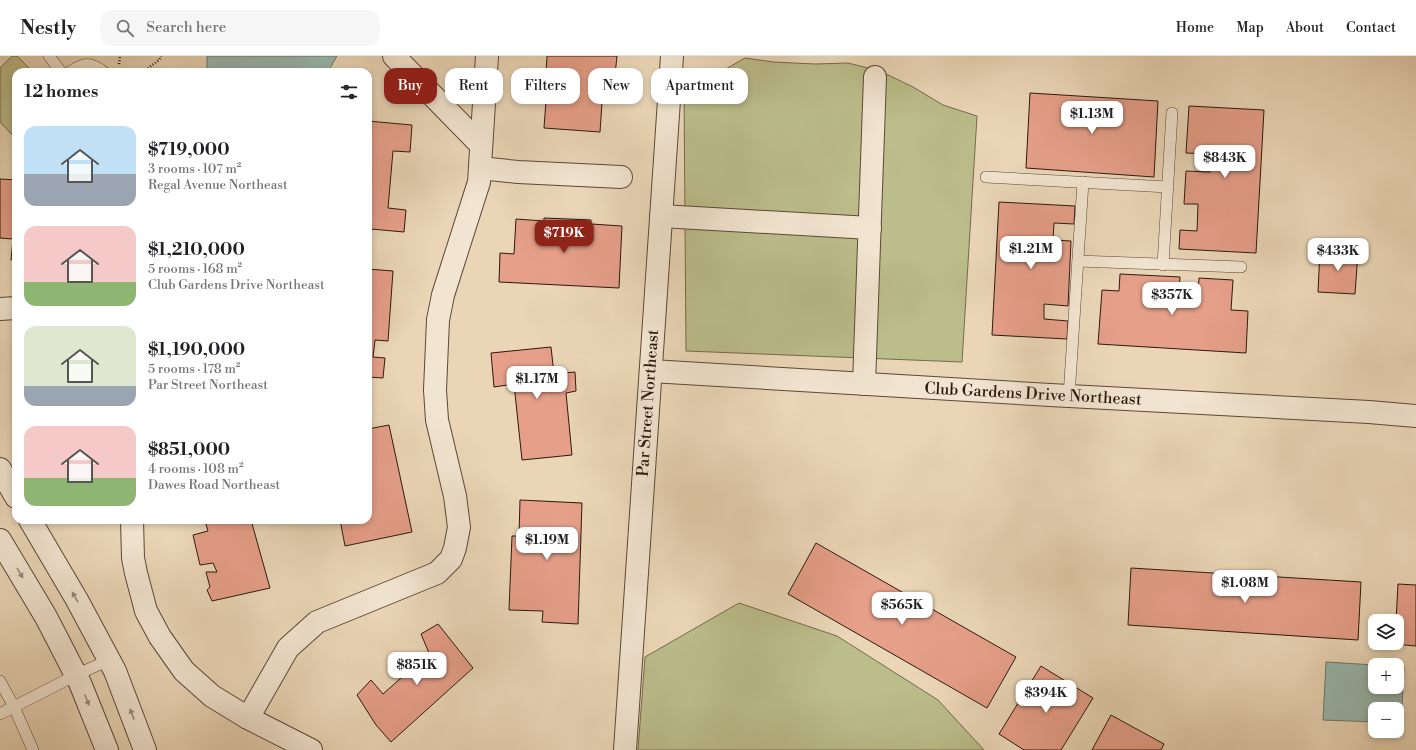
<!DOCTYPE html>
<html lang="en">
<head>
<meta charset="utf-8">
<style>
	:root { --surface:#fff; --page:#f6f6f6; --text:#202124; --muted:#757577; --line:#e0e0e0; --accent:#8f2418 }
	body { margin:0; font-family:"Libre Bodoni",serif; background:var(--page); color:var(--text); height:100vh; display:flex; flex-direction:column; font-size:15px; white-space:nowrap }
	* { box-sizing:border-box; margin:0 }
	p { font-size:13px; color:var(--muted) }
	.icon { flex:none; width:22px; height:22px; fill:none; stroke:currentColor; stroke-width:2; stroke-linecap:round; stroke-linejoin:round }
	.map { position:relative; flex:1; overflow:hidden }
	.side { position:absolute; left:12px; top:12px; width:360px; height:456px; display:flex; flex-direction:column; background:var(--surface); border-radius:12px; box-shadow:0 2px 6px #0003 }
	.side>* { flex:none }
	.hud { position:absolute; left:384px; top:12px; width:380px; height:36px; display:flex; gap:8px }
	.controls { position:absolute; left:1368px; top:558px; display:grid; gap:8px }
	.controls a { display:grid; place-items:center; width:36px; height:36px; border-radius:8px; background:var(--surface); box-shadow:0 2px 6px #0003; font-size:20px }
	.price { position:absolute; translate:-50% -34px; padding:0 9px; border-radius:8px; background:#fff; color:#222; font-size:13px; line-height:26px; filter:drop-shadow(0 1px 2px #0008) }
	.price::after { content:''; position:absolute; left:50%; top:24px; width:12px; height:9px; margin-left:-6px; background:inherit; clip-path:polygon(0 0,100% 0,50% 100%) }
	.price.on { background:var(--accent); color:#fff }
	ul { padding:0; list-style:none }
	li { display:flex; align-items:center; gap:12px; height:100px; padding:0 12px }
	li span { display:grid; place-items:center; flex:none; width:112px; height:80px; border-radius:12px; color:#555 }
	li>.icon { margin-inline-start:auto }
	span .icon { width:48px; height:48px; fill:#fffc; stroke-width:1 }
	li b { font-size:17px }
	h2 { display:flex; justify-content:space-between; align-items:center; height:48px; padding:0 12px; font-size:17px }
	.tag { padding:0 14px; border-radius:12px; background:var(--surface); box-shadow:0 2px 6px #0003; font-size:14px; line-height:36px }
	.tag.on { background:var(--accent); color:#fff }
	header { display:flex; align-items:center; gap:24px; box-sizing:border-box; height:56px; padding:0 20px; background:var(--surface); border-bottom:1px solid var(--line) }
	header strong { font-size:19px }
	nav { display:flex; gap:22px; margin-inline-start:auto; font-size:14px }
	.search { width:280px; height:36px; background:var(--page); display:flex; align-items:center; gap:10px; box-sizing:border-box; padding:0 14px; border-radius:12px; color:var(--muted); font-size:15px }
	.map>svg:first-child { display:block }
	.green { fill:#bbbd8b; stroke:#746b4c }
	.water { fill:#98b9b0; stroke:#6d796f }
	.building { fill:#e69f89; stroke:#2d190e }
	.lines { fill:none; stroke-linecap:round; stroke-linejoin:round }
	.service-casing { stroke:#5c4838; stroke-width:12 }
	.minor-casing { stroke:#5c4838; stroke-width:24 }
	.tertiary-casing { stroke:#5c4838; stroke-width:24 }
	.path { stroke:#2d190e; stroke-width:2.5; stroke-dasharray:1 2; stroke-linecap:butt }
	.service { stroke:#f1e4d0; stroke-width:11 }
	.minor { stroke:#f1e4d0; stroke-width:22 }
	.tertiary { stroke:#f1e4d0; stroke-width:22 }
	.oneway { fill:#998979 }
	.labels { text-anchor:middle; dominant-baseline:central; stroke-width:3; stroke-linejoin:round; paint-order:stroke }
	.street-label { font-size:16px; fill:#2d190e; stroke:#f1e4d0 }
</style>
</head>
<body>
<header>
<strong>Nestly</strong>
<div class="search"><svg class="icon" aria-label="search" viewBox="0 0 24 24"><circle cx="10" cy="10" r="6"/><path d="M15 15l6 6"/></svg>Search here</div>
<nav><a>Home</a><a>Map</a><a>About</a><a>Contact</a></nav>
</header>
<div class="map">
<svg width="1416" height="694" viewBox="0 0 1416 694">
	<rect width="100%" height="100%" fill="#ead6b7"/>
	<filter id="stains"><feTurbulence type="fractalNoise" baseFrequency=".005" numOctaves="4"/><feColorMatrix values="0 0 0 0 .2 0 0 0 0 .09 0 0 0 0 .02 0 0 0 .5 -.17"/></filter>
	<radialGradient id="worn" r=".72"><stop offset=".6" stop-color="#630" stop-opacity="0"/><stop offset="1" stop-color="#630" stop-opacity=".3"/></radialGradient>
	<g class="green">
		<path d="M12,0H17L33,16H16V83L0,66V12Z"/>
		<path d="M745,2L773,6L815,8L848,7L880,15L913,31L943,49L977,60L962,306L686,295L684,37Z"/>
		<path d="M739,547L837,580L938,644L984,694H638L645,601Z"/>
	</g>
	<g class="water">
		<path d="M207,0H337L328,16H207Z"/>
		<path d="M1326,606L1375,609V631H1397V610L1404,611L1401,668H1397V653H1375V666L1323,664Z"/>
	</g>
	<g class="building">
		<path d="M547,0H617L615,19L604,18L600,76L544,72L546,45L559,46L560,34L545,33Z"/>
		<path d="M1030,37L1158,45L1154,121L1026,112Z"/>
		<path d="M1189,50L1264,54L1256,197L1179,193L1180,174L1197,175L1198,148H1184L1186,115L1210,116L1212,98L1186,97Z"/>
		<path d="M368,65L412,69L410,96L393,95L388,152L406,154L404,176L371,173L370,185L368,184Z"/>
		<path d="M0,123L16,124V204H11L13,183L0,182Z"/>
		<path d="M999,146L1075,150L1074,168L1054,167L1053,184L1071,185L1068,250L1044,248V263L1068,265L1067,283L992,279Z"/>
		<path d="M544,162L591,164V168L622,170L619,232L499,226L500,197L514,198L516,163L544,165Z"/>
		<path d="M1320,194L1358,196L1355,238L1318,236Z"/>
		<path d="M368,213L393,215L388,285L375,284L373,301L385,302L383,322L368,321Z"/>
		<path d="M1120,218L1180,221L1179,237L1198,238L1199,222L1233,224L1231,254L1248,255L1246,297L1098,288L1102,234L1119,235Z"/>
		<path d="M551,291L554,318L575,316L576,335L566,337L572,399L522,404L514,328L494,331L491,297Z"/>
		<path d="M389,369L412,476L345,490L340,464H368V373Z"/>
		<path d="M520,444L582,447L578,568L542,566L543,555L509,554L512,480H519Z"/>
		<path d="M208,464H251L270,532L212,545L207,534L210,531L206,516H217L213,507L200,509L193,479L208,475L205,465Z"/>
		<path d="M816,487L1016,601L987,652L788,538Z"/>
		<path d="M1131,512L1361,526L1358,584L1128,569Z"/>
		<path d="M1398,528L1416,529V590L1394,588L1395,587H1397V565H1396Z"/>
		<path d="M438,568L473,612L391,686L376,669L357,639L371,624L383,638L429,597L421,578Z"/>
		<path d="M1041,610L1093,642L1061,694H1024L999,678Z"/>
		<path d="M1111,659L1164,688L1161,694H1092Z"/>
	</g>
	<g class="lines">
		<defs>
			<g id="service">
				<path d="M49,0L61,16"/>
				<path d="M70,16C84,6 91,6 104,16"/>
				<path d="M986,121L1168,131"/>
				<path d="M1078,205L1241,211"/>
				<path d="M1163,209L1172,57"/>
				<path d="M1069,340L1083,126"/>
				<path d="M0,625L14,651L33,694"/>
				<path d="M0,658L76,619L109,604"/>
			</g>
			<g id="minor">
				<path d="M394,0L481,89"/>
				<path d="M480,112L518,116L621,121"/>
				<path d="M661,160L870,172"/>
				<path d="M0,253L16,252"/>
				<path d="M651,315L1050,339L1369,356L1416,360"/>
				<path d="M864,328L875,21"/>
				<path d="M132,464L133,502L136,517L146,555L160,581L184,615L212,640L248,662L311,694"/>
				<path d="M248,662L288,592L317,566L437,517L451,503L455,492L459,471L455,440L437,364L435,334L438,264L443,239L479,126L487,0"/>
				<path d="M625,694L672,0"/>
			</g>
			<g id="tertiary">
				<path d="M0,413L16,441"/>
				<path d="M30,464L77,544L115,615L145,694"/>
				<path d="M0,484L46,561L80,627L107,694"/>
			</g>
		</defs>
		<use href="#service" class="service-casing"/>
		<use href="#minor" class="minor-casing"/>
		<use href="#tertiary" class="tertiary-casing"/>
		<g class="path">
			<path d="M119,8L120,0"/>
			<path d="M143,16L159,4L161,0"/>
		</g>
		<use href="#service" class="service"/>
		<use href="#minor" class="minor"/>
		<use href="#tertiary" class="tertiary"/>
	</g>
	<defs><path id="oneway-solid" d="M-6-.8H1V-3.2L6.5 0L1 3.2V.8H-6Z"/></defs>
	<g class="oneway">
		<use href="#oneway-solid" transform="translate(20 517) rotate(60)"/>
		<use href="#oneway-solid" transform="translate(75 541) rotate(-120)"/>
		<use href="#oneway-solid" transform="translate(87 644) rotate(68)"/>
		<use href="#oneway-solid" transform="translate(132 658) rotate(-111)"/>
	</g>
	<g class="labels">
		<g class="street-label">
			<text transform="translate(1033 338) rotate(3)">Club Gardens Drive Northeast</text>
			<text transform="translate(648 347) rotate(-86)">Par Street Northeast</text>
		</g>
	</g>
	<rect width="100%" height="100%" filter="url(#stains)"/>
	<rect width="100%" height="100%" fill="url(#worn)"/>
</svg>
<div class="controls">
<a><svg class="icon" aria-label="layers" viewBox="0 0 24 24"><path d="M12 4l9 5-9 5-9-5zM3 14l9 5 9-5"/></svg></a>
<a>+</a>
<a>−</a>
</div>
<b class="price" style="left:1092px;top:79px">$1.13M</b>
<b class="price" style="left:1225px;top:123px">$843K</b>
<b class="price on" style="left:564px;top:198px">$719K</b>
<b class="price" style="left:1031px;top:214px">$1.21M</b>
<b class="price" style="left:1338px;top:216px">$433K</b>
<b class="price" style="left:1172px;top:260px">$357K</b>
<b class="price" style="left:537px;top:344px">$1.17M</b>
<b class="price" style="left:547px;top:505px">$1.19M</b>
<b class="price" style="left:1245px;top:548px">$1.08M</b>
<b class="price" style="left:902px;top:570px">$565K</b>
<b class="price" style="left:417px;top:630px">$851K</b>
<b class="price" style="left:1046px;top:658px">$394K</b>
<div class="hud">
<a class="tag on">Buy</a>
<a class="tag">Rent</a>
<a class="tag">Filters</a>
<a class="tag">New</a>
<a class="tag">Apartment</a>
</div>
<section class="side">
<h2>12 homes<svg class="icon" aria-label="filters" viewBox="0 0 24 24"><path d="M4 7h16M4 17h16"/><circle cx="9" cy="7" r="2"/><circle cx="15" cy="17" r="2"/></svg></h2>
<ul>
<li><span style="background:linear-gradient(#bfe0f5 60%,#9aa5b1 0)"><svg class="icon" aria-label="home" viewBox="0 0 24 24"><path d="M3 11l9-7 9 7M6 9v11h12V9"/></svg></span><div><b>$719,000</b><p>3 rooms · 107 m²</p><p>Regal Avenue Northeast</p></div></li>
<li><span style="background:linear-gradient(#f6c9c9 70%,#8fb573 0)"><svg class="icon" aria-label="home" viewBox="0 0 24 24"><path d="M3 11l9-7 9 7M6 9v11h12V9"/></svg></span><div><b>$1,210,000</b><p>5 rooms · 168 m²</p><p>Club Gardens Drive Northeast</p></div></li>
<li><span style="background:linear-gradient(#dfe7d0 75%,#9aa5b1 0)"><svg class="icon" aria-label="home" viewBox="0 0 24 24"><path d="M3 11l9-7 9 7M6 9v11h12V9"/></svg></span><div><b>$1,190,000</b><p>5 rooms · 178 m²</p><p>Par Street Northeast</p></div></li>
<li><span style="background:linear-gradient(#f6c9c9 65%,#8fb573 0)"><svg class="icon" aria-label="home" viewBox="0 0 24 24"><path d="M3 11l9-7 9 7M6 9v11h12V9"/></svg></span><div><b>$851,000</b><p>4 rooms · 108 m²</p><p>Dawes Road Northeast</p></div></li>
</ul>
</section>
</div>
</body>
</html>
